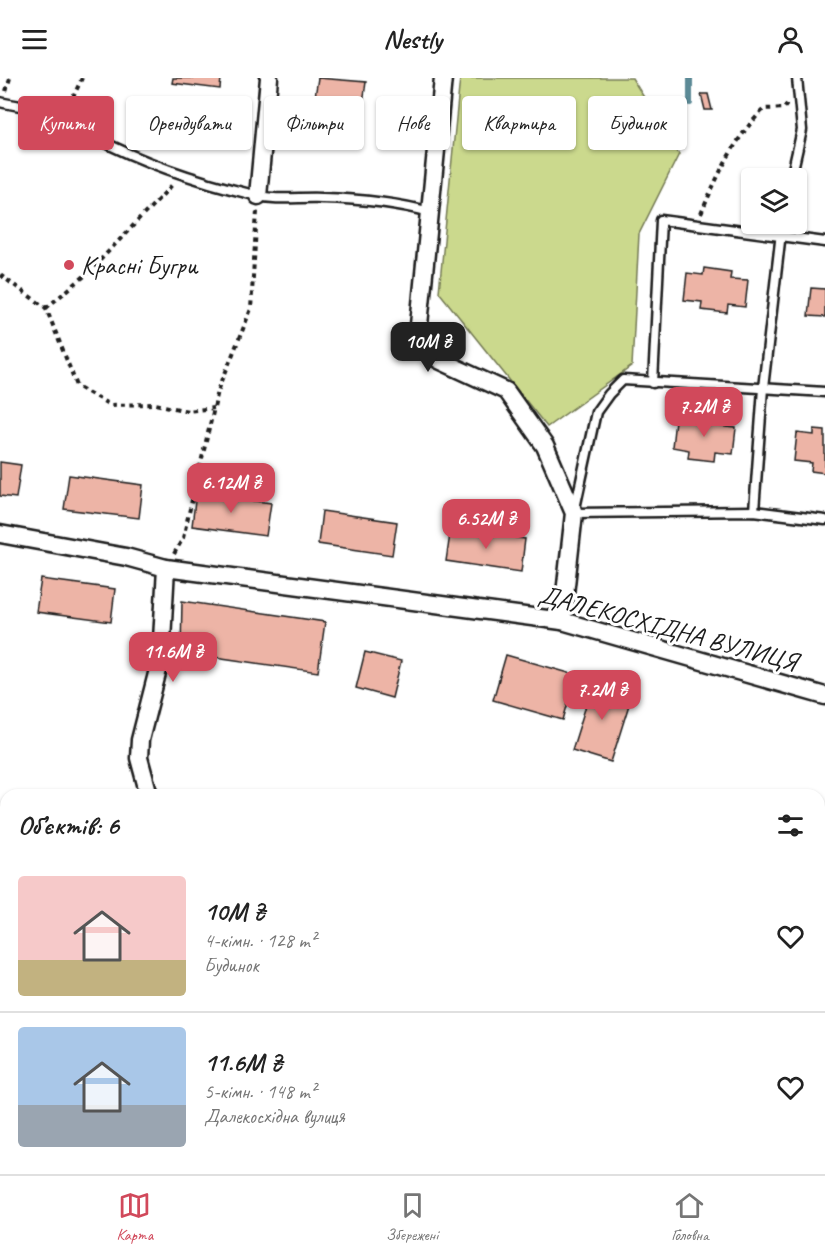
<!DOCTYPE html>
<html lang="uk">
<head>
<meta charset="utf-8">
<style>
	:root { --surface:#fff; --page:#f6f6f6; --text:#222; --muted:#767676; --line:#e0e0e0; --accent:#d1495b }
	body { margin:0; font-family:Caveat,sans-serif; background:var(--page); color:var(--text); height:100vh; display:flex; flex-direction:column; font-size:22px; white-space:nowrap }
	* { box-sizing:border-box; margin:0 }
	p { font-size:20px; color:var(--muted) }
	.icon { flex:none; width:33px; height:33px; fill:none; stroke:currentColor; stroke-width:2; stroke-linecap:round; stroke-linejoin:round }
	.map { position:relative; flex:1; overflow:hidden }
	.sheet { position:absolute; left:0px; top:711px; width:825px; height:386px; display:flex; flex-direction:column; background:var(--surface); border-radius:18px 18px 0 0; box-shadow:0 2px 4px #0004 }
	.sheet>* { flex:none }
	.top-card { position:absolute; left:18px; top:18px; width:789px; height:54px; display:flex; gap:12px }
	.buttons { position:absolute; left:741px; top:90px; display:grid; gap:12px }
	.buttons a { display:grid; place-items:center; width:66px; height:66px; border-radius:6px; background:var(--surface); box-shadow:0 2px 4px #0004; font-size:30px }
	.price { position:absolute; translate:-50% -51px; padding:0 14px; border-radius:12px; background:var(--accent); color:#fff; font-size:20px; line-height:39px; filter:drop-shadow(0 2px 3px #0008) }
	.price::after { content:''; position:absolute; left:50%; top:36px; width:18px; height:14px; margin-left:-9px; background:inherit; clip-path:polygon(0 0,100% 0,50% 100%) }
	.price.current { background:#222; color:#fff }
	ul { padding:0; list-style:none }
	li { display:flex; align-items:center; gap:18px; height:150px; padding:0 18px }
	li+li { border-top:2px solid var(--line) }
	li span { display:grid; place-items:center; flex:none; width:168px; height:120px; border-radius:6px; color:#555 }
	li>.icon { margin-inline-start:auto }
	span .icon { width:72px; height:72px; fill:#fffc; stroke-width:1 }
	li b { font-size:26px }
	h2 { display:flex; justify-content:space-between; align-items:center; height:72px; padding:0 18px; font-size:26px }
	.chip { padding:0 21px; border-radius:6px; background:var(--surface); box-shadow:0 2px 4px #0004; font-size:21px; line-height:54px }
	.chip.current { background:var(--accent); color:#fff }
	header { display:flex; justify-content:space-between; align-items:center; height:78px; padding:0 18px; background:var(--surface); font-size:27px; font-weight:600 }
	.menu { display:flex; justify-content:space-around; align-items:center; height:84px; border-top:2px solid var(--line); background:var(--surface); font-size:16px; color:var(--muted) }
	.menu a { display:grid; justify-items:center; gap:3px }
	.menu .current { color:var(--accent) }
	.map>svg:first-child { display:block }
	.green { fill:#cbd98d; stroke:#747a54; stroke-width:1.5 }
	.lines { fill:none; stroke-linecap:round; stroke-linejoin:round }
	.stream { stroke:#5c8a96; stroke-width:6 }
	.building { fill:#edb4a6; stroke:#1c1c1c; stroke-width:1.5 }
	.service-casing { stroke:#1c1c1c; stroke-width:13 }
	.minor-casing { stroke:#1c1c1c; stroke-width:21 }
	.path { stroke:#1c1c1c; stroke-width:4; stroke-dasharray:4.5 4.5; stroke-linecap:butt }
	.service { stroke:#fff; stroke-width:8 }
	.minor { stroke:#fff; stroke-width:16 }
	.poi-dot { fill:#d1495b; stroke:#fff; stroke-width:2 }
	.labels { text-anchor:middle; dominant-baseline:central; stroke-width:6; stroke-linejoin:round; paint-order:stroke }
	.poi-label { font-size:26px; fill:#1c1c1c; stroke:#fff; text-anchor:start }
	.street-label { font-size:26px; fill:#1c1c1c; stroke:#fff }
</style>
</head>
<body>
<header><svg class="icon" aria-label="menu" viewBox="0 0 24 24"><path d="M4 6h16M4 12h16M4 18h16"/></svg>Nestly<svg class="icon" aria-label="person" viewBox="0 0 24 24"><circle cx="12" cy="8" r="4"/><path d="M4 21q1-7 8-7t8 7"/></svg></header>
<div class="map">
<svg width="825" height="1096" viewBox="0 0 825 1096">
	<rect width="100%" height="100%" fill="#fff"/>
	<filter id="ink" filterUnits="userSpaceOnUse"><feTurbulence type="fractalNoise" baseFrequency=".0167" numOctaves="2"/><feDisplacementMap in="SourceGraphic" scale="12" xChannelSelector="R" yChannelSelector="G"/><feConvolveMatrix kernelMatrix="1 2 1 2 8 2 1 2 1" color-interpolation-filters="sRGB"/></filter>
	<g filter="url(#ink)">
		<path class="green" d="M460,0H632L679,76L639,156L632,288L547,349L439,214Z"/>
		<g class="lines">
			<path class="stream" d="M690,0V25"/>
		</g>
		<g class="building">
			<path d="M173,0H221L220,11L172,5Z"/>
			<path d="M318,0L366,4L362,32L314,25Z"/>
			<path d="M701,16H708L712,32H705Z"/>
			<path d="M704,190L731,194L730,201L748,202L745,229L728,227L727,235L701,232L702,224L684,222L687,195L703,197Z"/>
			<path d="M811,210L825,211V239L808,238Z"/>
			<path d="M692,338L718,341V348L736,350L733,376L715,374L714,383L688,380L689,372L672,369L675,342L691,344Z"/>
			<path d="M814,351L825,352V395L811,393L812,385L794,383L797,355L814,357Z"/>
			<path d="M0,384L21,387L16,420L0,418Z"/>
			<path d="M69,397L143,407L139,440L64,431Z"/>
			<path d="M196,415L271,425L266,458L192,448Z"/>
			<path d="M322,433L397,444L392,477L318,466Z"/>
			<path d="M451,450L525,461L521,494L446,483Z"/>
			<path d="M41,501L115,511L111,544L36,534Z"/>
			<path d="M182,523L325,544L318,594L181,574Z"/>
			<path d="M365,574L401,583L392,620L356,610Z"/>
			<path d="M506,577L576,597L563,642L493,622Z"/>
			<path d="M594,602L633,614L611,684L572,672Z"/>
			<path d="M0,1065L6,1067L7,1096H0Z"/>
			<path d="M603,1090H630L633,1091L632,1096H601Z"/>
		</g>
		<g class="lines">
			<defs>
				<g id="service">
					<path d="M0,24C21,29 42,30 62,38C74,43 84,54 96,60C145,86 201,104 254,117C277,123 299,119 322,120C359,121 394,124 430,134"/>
					<path d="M791,100L802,52L797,0"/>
					<path d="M653,305L661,142L825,164"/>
					<path d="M825,314L623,302L609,316L596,334L574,435L754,433L825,442"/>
					<path d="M754,433L763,310L782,146"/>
				</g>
				<g id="minor">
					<path d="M443,0L419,247L439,282L506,313L545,368L574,435L562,543"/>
					<path d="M258,118L269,0"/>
					<path d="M0,456L126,479L166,490L562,543L825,618"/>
					<path d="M149,717L139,680L140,662L161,580L166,490"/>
					<path d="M0,808L6,787"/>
					<path d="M819,976L825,977"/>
					<path d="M62,1096L63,1090"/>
					<path d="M218,1096L220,1090"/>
					<path d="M523,1096V1090"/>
					<path d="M700,1096L701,1090"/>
				</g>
			</defs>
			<use href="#service" class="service-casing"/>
			<use href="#minor" class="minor-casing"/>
			<g class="path">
				<path d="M6,13L10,0"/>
				<path d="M69,28L82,0"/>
				<path d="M701,136C717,98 735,59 764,31L784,30L787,26"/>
				<path d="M0,197L46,230L77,308L110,327L155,326L188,333L213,330"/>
				<path d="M46,230L87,196L172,107"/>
				<path d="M174,476L183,460L218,313L251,231L257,133"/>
			</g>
			<use href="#service" class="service"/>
			<use href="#minor" class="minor"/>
		</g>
	</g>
	<circle class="poi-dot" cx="69" cy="187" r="6"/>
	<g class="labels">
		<g class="poi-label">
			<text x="81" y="187">Красні Бугри</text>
		</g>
		<g class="street-label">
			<text transform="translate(668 550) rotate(15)">ДАЛЕКОСХІДНА ВУЛИЦЯ</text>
		</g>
	</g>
</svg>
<div class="buttons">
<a><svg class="icon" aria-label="layers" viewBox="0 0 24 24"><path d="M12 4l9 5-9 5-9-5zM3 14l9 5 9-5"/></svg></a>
</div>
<b class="price current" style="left:428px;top:295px">10M ₴</b>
<b class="price" style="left:704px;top:360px">7.2M ₴</b>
<b class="price" style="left:231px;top:436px">6.12M ₴</b>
<b class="price" style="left:486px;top:472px">6.52M ₴</b>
<b class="price" style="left:173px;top:605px">11.6M ₴</b>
<b class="price" style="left:602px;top:643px">7.2M ₴</b>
<div class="top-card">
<a class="chip current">Купити</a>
<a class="chip">Орендувати</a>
<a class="chip">Фільтри</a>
<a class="chip">Нове</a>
<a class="chip">Квартира</a>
<a class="chip">Будинок</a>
</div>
<section class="sheet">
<h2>Об’єктів: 6<svg class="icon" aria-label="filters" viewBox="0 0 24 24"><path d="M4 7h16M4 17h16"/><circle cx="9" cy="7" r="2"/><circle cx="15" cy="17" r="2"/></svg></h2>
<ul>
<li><span style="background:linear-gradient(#f6c9c9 70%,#c2b280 0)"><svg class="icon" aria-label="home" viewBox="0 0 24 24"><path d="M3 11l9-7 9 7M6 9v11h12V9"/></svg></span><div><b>10M ₴</b><p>4-кімн. · 128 m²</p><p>Будинок</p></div><svg class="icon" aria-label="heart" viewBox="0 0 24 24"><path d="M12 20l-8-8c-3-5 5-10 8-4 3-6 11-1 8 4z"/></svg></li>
<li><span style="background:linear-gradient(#a9c7e8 65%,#9aa5b1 0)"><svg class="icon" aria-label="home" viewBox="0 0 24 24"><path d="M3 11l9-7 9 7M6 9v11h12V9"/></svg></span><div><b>11.6M ₴</b><p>5-кімн. · 148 m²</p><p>Далекосхідна вулиця</p></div><svg class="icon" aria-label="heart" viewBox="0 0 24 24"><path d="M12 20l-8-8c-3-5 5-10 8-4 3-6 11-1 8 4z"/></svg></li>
</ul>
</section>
</div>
<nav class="menu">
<a class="current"><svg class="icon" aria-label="map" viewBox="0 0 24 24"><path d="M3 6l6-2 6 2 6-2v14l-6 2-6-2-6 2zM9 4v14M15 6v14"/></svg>Карта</a>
<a><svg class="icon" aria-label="saved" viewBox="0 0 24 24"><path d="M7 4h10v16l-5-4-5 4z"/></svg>Збережені</a>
<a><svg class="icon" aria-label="home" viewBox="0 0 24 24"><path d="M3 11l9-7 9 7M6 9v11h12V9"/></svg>Головна</a>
</nav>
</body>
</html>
